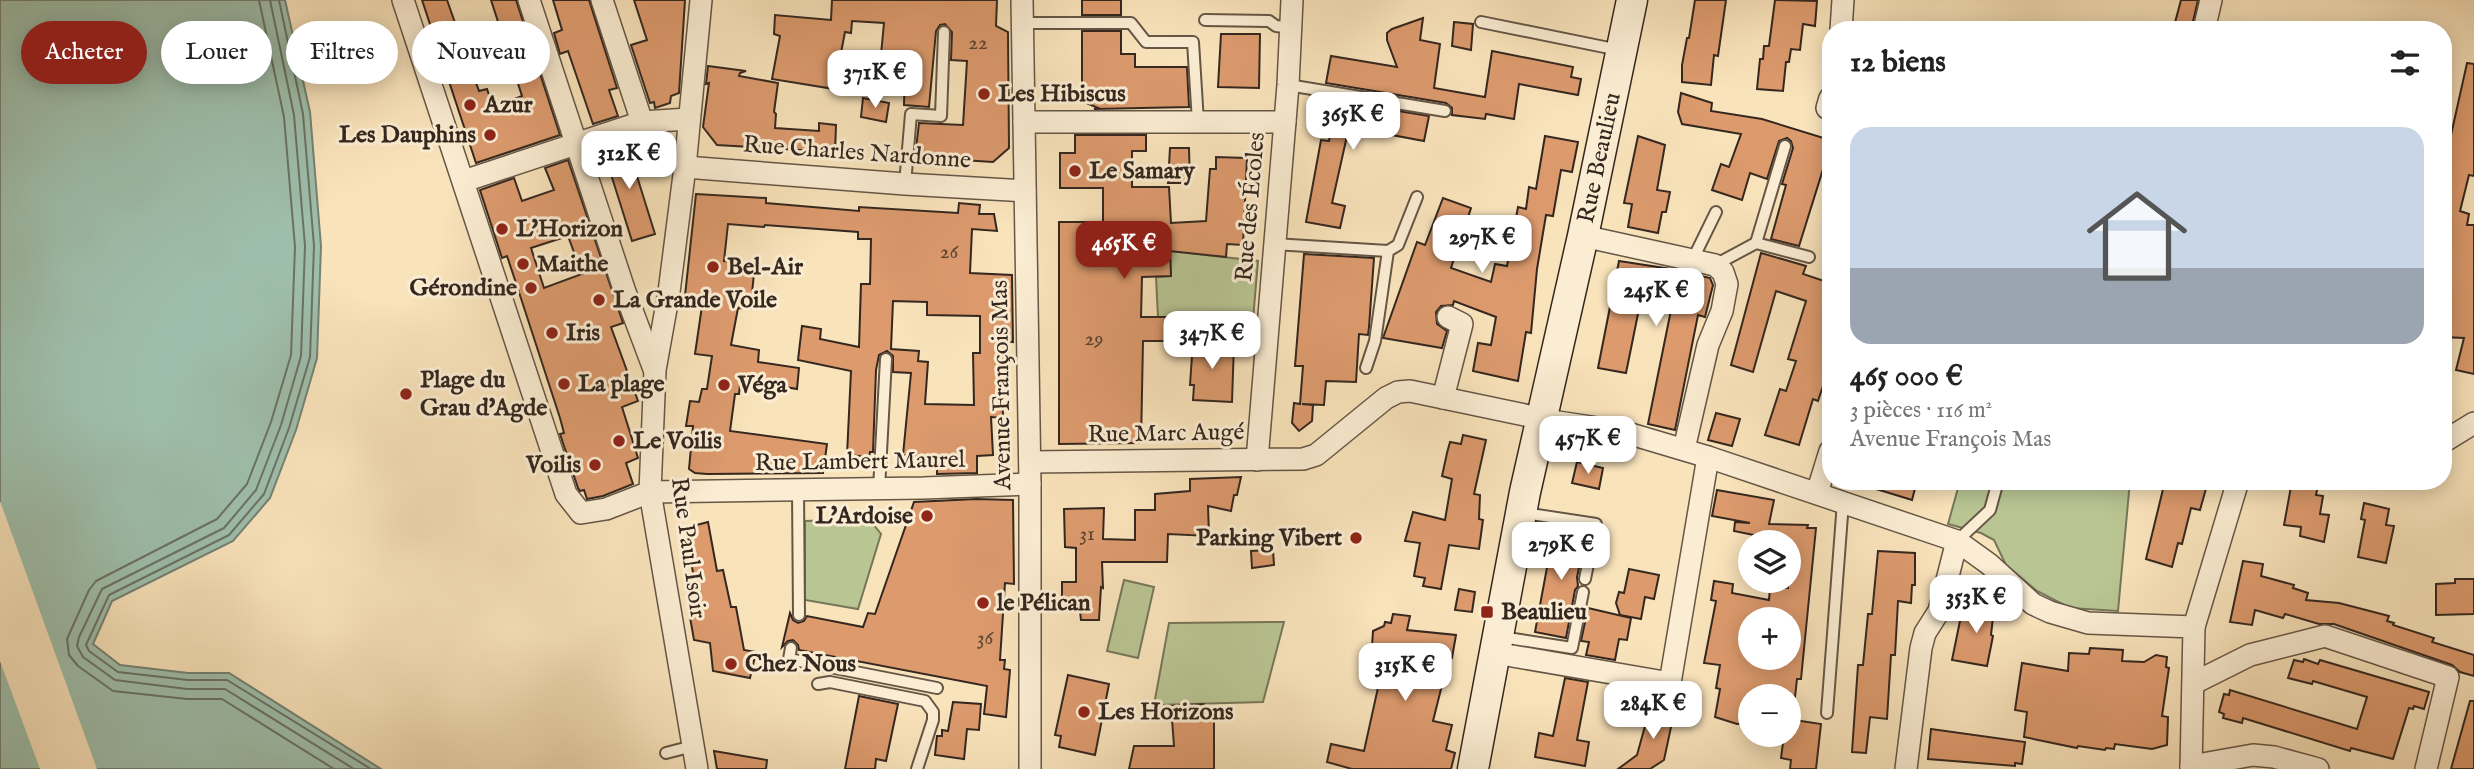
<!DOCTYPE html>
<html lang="fr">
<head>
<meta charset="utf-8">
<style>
	:root { --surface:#fff; --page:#f2f2f2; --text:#222; --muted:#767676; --accent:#8f2418 }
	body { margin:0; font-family:"IM FELL English",serif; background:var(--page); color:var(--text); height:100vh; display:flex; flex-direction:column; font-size:26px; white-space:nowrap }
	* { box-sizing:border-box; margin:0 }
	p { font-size:23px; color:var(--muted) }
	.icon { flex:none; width:38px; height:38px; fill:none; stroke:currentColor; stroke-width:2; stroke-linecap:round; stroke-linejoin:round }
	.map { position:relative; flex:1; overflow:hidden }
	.panel { position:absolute; left:1822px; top:21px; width:630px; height:469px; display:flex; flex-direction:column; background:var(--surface); border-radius:28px; box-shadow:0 4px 18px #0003 }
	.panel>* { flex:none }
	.top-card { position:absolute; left:21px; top:21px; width:665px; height:63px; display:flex; gap:14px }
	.controls { position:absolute; left:1738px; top:530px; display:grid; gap:14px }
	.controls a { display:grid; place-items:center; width:63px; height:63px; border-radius:50%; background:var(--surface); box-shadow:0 4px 18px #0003; font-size:35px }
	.price { position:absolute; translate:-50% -60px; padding:0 16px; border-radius:14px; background:#fff; color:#222; font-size:23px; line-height:46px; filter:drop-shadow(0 2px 4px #0008) }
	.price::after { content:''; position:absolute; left:50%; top:42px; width:21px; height:16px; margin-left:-10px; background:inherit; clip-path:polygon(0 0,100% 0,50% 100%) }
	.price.on { background:var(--accent); color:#fff }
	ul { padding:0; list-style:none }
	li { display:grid; align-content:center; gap:14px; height:371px; padding:0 28px }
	li span { display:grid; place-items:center; height:217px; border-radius:21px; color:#555 }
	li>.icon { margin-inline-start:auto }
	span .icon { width:126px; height:126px; fill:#fffc; stroke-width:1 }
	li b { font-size:30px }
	h2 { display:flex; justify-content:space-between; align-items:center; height:84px; padding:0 28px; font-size:30px }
	.pill { padding:0 24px; border-radius:32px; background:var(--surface); box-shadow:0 4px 18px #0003; font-size:24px; line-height:63px }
	.pill.on { background:var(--accent); color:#fff }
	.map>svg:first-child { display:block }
	.green { fill:#b9c593; stroke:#767659; stroke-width:2 }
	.water { fill:#9ebeab; stroke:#748273; stroke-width:2 }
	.pier { fill:#f9e3bb }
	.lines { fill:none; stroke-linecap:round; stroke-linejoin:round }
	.shore { stroke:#697265; stroke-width:2 }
	.building { fill:#dc9a6d; stroke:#34271f; stroke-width:2; fill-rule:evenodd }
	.lane-casing { stroke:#655646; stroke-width:14 }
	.street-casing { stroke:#655646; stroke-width:24 }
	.secondary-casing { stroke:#34271f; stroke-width:33 }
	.lane { stroke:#fbedd3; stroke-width:10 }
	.street { stroke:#fbedd3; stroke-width:21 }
	.secondary { stroke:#fbedd3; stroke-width:30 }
	.poi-dot { fill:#8f2418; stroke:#fbedd3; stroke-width:2.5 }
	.labels { text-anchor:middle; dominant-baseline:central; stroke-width:6; stroke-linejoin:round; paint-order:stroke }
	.number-label { font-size:21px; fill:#5e4432 }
	.poi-label { font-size:24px; font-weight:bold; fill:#34271f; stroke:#fbedd3; text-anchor:start }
	.street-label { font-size:24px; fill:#34271f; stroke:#fbedd3 }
</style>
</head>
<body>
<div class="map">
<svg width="2474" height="769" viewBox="0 0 2474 769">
	<rect width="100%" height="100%" fill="#f9e3bb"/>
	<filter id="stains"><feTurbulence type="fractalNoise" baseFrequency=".00286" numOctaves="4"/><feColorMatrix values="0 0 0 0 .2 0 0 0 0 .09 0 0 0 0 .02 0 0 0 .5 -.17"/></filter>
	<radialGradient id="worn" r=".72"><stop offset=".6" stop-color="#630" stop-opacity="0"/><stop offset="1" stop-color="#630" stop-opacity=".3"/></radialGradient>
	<g class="green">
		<path d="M1170,251L1258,261L1253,320L1158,317L1156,277L1171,276Z"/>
		<path d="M1960,481H2130L2118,611L2070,608L2037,591L2006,565L1994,540L1981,533L1948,524Z"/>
		<path d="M869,519L881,534L858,609L805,600V521Z"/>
		<path d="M1124,580L1154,587L1138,658L1107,651Z"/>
		<path d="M1284,622L1263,702L1154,705L1169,623Z"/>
	</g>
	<path class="water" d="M0,0H285L310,112L321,246L317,358L296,430L270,498L233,541L112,601L93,644L120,665L188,673H229L381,769H0Z"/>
	<path class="pier" d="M0,501L97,769H40L0,661Z"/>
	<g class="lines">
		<g class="shore">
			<path d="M259,0L284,117L295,247L291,355L271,422L247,484L217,519L96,581L89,590L67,639L69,655L78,666L113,691L187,699H222L334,769"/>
			<path d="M270,0L294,115L305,246L301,356L281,425L256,490L224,528L102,589L79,637L77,646L83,657L115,680L187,689H225L354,769"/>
			<path d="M279,0L303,114L314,246L310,357L289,428L264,494L229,535L109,595L86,645L89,651L118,672L188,680H227L371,769"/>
		</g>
	</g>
	<g class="building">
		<path d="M422,0H447L479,91L487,89L493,107L522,96L491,0H516L560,135L476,163Z"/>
		<path d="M553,0H589L617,88L609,90L618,116L593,124L568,51L560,54L554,33L562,30Z"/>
		<path d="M634,0H685L679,93L671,96L670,103L655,108L654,102L650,103L631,45L647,40Z"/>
		<path d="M832,0H997L996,26L1008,32L1009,148L993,162L915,157L919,123L963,125L967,61L951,60L952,32L945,24L940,25L936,31L929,107L904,105L905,67L880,65L884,23L852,21L851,33L845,32L834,89L772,79L780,36L774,34L775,15L831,20Z"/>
		<rect x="1082" y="0" width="39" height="15"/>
		<path d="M1695,0H1726L1718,56L1714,55L1711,85L1682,82V65L1687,38H1689Z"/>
		<path d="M1775,0L1817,1L1815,26L1803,24L1800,50L1791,49L1789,62H1786L1783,91L1757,89L1760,59H1763L1764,46H1769Z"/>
		<path d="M2181,0H2198L2191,30H2173Z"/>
		<path d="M1423,18L1420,40L1440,44L1434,88L1485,97L1492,51L1573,67L1571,77L1581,79L1578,95L1519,84L1514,119L1486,114L1485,119L1452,115V108L1446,103L1326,83L1331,56L1397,67L1387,40V33L1392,29Z"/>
		<path d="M1454,22L1473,24L1471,50L1452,46Z"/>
		<path d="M1082,31H1121V54H1135V67H1187L1189,107L1094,109L1098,108L1082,101Z"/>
		<path d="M1221,34H1260L1259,88L1218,87Z"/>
		<path d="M2467,63L2474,64V176L2469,175L2460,211L2469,214L2467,225H2474V374L2456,370L2464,338L2443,337V171Z"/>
		<path d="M708,66L746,71L740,73L739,76L778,83L774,112L776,114L775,128L819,131V123L836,125L835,152L717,145L703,127L709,83L706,84Z"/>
		<path d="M1681,93L1712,103L1711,111L1762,119L1830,140V147L1799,246L1771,239L1786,185L1782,184L1793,148L1791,141L1787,138L1779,141L1767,179L1750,173L1742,200L1712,190L1721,164L1729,167L1741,134L1682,124L1678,112Z"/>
		<path d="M863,98L889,103L886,122L861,117Z"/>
		<path d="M1337,101L1429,116L1424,141L1349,127L1332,203L1345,206L1340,228L1306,222L1321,140L1329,141Z"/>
		<path d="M1075,135H1146V151H1132V187H1169L1171,223L1206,221L1210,169H1216V157L1247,158L1243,245L1227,244L1226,257L1170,251L1171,276L1142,277L1141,317H1172V341H1143L1141,443L1059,444V222H1103V188H1060V153H1075Z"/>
		<path d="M1545,136L1578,142L1572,172L1561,170L1553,216L1546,215L1537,269L1531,333L1526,332L1518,381L1473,371L1478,343L1491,345L1496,317L1454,301L1453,305L1441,306L1436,312L1437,324L1447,331L1442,348L1383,338L1417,242L1425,245L1443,198L1471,208L1451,268L1491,282L1495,264L1507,266L1518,207L1526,209L1529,187L1536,189Z"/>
		<path d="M1638,136L1665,145L1657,190L1670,192L1666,212H1662L1658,233L1628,227L1632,204L1624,203Z"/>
		<path d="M626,141L655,234L632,241L603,149Z"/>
		<path d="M1170,148H1189L1190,183H1168Z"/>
		<path d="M568,160L623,323L611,327L638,401L622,407L638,458L626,463L633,484L603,496L587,499L584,490L580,491L578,488L560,434L564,433L560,418L515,280L507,256L502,258L480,190L514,178L522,201L554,190L545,168ZM568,236L582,274L544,288L531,248Z"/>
		<path d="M696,194L766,198V203L859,211V207L958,213L959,203L980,205L979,214H994L997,231L972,229L970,273L1012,275L1013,342L1005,341L1002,375L1003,418L991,417L993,455L977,456V473L937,474V457L903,455L911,373L893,372V356L887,351L879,355L876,370L873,452H870L869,457L847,455L851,371L798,360L802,326L821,329L820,339L859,347L861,284H870L871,239H858V232L765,225L764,227L728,224L724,261L755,264L752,293L762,294L761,309L738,308L731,345L759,350L758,362L799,368L797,389L779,386L778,391L740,385L739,394H735L730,431L827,444L823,473L707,474L695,473L689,469L693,426H686L690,401L699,402L702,389H707L712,356L695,354L702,306L684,305ZM893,301L927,302V315L980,316V353H973L974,405L925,404L928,362L918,361L919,351L891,349Z"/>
		<path d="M1761,253L1806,266L1803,274L1830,283V344L1823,370L1828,371L1818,401L1813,399L1799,445L1765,435L1780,389L1786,391L1796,361L1788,359L1806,301L1776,291L1753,372L1731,365Z"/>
		<path d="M1304,254L1374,258L1369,327L1368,335L1359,334L1356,382L1326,381L1324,405L1302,404L1313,405L1312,421L1299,431L1292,423L1294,403L1300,404L1303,366H1295Z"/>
		<path d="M1619,261L1671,269L1710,278L1713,285L1705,317L1698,315L1675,430L1648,424L1671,310L1640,304L1626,373L1598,368Z"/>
		<path d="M1193,341L1234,343L1232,402L1193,400L1194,385H1190Z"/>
		<path d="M1716,413L1740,419L1732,446L1708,440Z"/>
		<path d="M1463,435L1486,440L1474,494L1480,495L1479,519L1483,520L1479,549L1449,545L1441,589L1423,586L1425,578L1414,576L1420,543L1405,541L1413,512L1445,520L1452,479L1442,476L1447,453L1450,442L1461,444Z"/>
		<path d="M1577,462L1603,468L1599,489L1572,483Z"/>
		<path d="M1241,477L1237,495H1234L1231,511L1208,506L1209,536L1168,534L1167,562H1102L1103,588L1101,587L1099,620H1081L1080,611L1062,610V582H1076V548L1065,547L1064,509L1104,508L1103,539L1135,540V510H1155V494L1190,491V479Z"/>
		<path d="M1863,481H1917L1912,500L1863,485Z"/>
		<path d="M2165,481H2192L2207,485L2200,510L2191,508L2182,544L2178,543L2172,567L2146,559Z"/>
		<path d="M2292,481H2319L2316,495L2323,496L2320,514L2329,515L2324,542L2300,536L2301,527L2284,525Z"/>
		<path d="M1717,490L1774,500L1769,524L1808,525L1807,528H1816L1801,679H1797L1795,697L1750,695V723L1737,724L1715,717L1720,689L1716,688L1720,665L1704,663L1716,601L1711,600L1714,581L1733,584L1732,593L1769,600L1770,588H1788V542H1777L1778,540L1734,531L1735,522L1750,523L1712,516ZM1750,620H1788V658H1750Z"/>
		<path d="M976,499L1013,500L1014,584L1005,583L1000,660H1005L1004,669L1010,670L1006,717L984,714L987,686L799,650L798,645L793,640L788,641L782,647L790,613L793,620L798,623L804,621L807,616L863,627L868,613L875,614L914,502Z"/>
		<path d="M2364,503L2389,509L2386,525L2394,526L2386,563L2358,557L2365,520L2361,519Z"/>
		<path d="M708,522L717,571L723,570L731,607H736L744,650L756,652L750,678L713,671L710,643L694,640L688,606H699L685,528Z"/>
		<path d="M1557,526L1587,531L1577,577L1578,586L1575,590L1566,638L1535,632L1551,546H1554Z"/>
		<path d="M1273,550L1274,565L1252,568L1251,551Z"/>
		<path d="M1878,551L1915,553V585H1912L1911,603L1898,601L1895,655H1891L1887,719L1870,717L1866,753L1852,752L1858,665H1863L1868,614H1872Z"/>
		<path d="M2243,561L2263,564L2261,576L2294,585L2293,588L2308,593L2306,600L2339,603L2389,616L2387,621L2394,623L2393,625L2434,638L2432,642L2474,655V676L2460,672L2452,665L2334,624H2319L2285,614L2283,618L2255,610L2252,625L2230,622Z"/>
		<path d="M1629,569L1659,575L1654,599L1645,597L1641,619L1620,615L1616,603L1619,592L1624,593Z"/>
		<path d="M2455,579H2474V614L2436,615V584L2455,583Z"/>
		<path d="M1459,589L1475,592L1472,612L1455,610Z"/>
		<path d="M1977,598L1995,600L1991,635L1993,636L1987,666L1952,660L1961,616L1975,619Z"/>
		<path d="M1588,608L1631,618L1627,640L1619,639L1615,660L1586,655L1589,642L1581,641Z"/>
		<path d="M1393,614L1410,616L1407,630L1456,635L1452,658L1449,657L1433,721L1452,725L1446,750L1455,753L1451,769H1352L1327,762L1331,744L1364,751L1383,665L1371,662L1373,631L1384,626L1385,622L1391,623Z"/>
		<path d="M2090,648L2123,650L2122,661L2144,662L2156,655L2167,657L2166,667L2169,668L2162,716L2168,717L2167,745L2152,749L2115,744L2114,749L2106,748L2105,750L2078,746L2077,748L2024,737L2027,712L2015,710L2022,663L2068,671L2069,653L2089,654Z"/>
		<path d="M2304,659L2318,664L2320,660L2429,692L2424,709L2414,706L2413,709L2409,708L2393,759L2351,748L2350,751L2243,718L2242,723L2223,718L2224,714L2219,712L2224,694L2229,695L2230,690L2357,729L2367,697L2313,681L2312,684L2288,678L2294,660L2303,662Z"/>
		<path d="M1068,675L1109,684L1095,755L1059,747L1061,736L1055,735Z"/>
		<path d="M1565,678L1588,682L1577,740L1589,742L1585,766L1535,757L1539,733L1553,736Z"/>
		<path d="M859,696L898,704L886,761L876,759L875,769H845Z"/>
		<path d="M2470,701H2474V769H2451Z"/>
		<path d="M953,702L981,704L979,730L967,729L964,759L935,755L937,736H942V730L948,731Z"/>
		<path d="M1204,704L1205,710L1214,709V769H1129L1134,746H1174L1171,706Z"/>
		<path d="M1650,708L1674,713L1664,760L1650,769H1618L1637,755Z"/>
		<path d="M1788,719L1821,724L1816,769H1790L1791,760L1781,758L1784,735H1788Z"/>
		<path d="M1931,729L2025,742L2022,764L2015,763V766L1928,759Z"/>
		<path d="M714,751L767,760L766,769H717Z"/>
	</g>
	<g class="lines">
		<defs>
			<g id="lane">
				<path d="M1205,20L1269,21L1276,26L1292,28"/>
				<path d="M1481,22L1619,50"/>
				<path d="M1022,23H1131L1146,42H1193L1198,122"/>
				<path d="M1288,85L1445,111"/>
				<path d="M905,184L911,114L941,116L944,32"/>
				<path d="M1756,243L1785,146"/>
				<path d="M1274,244L1388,251"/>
				<path d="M1692,261L1716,212"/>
				<path d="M1715,265L1756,243L1809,257"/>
				<path d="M1366,368L1375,341L1388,251L1398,245L1417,197"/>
				<path d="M879,489L886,359"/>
				<path d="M798,490L799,615"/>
				<path d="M1524,513L1596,524L1585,579"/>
				<path d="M1957,541L1990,510L1998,481"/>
				<path d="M1501,637L1572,648L1583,592"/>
				<path d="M791,648L789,659L937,688"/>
				<path d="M818,684L830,682L925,701L933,712V720L917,769"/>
				<path d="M1827,713L1843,502"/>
				<path d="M666,753L693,746"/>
			</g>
			<g id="street">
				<path d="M403,0L566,494L581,513L606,509L650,492L923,488L1030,484"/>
				<path d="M529,0L625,292L654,369"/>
				<path d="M602,0L642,122"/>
				<path d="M1022,0L1030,484V769"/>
				<path d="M1841,30L1843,0"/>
				<path d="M2204,30L2211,0"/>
				<path d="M1827,108L1830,98"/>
				<path d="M1024,122H1285"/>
				<path d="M685,167L905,184L1025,191"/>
				<path d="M464,181L642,122L688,119"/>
				<path d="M1583,236L1715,265L1723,272L1727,284L1722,311L1708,345L1684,449"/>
				<path d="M1443,398L1462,324L1448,317"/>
				<path d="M2443,442L2474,423"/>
				<path d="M1257,460L1288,85L1292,0"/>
				<path d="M1030,462L1303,459L1316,455L1386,398L1398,392L1410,391L1558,422L1624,432L1708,457L1957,541L1989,564L2033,604L2050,612L2088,623L2194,627L2191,769"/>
				<path d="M1817,493L1830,451"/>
				<path d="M2194,627L2238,481"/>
				<path d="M1495,653L1670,683L1708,457"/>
				<path d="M2194,683L2250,655L2325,636L2448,677L2426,769"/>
				<path d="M2191,766L2253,755L2274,757L2318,769"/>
				<path d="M697,769L650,492L655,370L669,292L685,167L701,0"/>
				<path d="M1906,769L1921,648L1925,633L1939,611L1957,541"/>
			</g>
			<path id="secondary" d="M1473,769L1525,492L1583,236L1632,0"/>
		</defs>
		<use href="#lane" class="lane-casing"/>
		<use href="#street" class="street-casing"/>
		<use href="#secondary" class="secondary-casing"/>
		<use href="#lane" class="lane"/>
		<use href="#street" class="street"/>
		<use href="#secondary" class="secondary"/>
	</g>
	<g class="poi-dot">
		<circle cx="984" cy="94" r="7"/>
		<circle cx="470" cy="105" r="7"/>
		<circle cx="490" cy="135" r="7"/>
		<circle cx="1075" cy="171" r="7"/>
		<circle cx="502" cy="229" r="7"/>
		<circle cx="523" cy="264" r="7"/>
		<circle cx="713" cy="267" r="7"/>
		<circle cx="531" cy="288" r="7"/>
		<circle cx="599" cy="300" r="7"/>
		<circle cx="552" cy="333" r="7"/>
		<circle cx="564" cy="384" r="7"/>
		<circle cx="724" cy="385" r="7"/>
		<circle cx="406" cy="394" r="7"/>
		<circle cx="619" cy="441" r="7"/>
		<circle cx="595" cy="465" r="7"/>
		<circle cx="927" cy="516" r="7"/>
		<circle cx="1356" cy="538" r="7"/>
		<circle cx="983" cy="603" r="7"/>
		<rect x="1480" y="605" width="14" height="14" rx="3.5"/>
		<circle cx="731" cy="664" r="7"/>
		<circle cx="1084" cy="712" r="7"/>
	</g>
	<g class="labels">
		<g class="number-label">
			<text x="978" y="43">22</text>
			<text x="949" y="252">26</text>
			<text x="1094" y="339">29</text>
			<text x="1087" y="534">31</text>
			<text x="985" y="638">36</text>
		</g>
		<g class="poi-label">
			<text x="998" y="94">Les Hibiscus</text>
			<text x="484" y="105">Azur</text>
			<text x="476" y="135" text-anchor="end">Les Dauphins</text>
			<text x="1089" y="171">Le Samary</text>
			<text x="516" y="229">L'Horizon</text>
			<text x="537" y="264">Maithe</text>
			<text x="727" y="267">Bel-Air</text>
			<text x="517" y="288" text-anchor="end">Gérondine</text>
			<text x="613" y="300">La Grande Voile</text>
			<text x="566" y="333">Iris</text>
			<text x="420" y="380">Plage du<tspan x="420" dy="28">Grau d'Agde</tspan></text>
			<text x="578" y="384">La plage</text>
			<text x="738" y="385">Véga</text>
			<text x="633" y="441">Le Voilis</text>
			<text x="581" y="465" text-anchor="end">Voilis</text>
			<text x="913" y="516" text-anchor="end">L'Ardoise</text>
			<text x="1342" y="538" text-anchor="end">Parking Vibert</text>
			<text x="997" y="603">le Pélican</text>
			<text x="1501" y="612">Beaulieu</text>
			<text x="745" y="664">Chez Nous</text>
			<text x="1098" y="712">Les Horizons</text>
		</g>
		<g class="street-label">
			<text transform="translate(857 153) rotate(4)">Rue Charles Nardonne</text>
			<text transform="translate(1600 158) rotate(-78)">Rue Beaulieu</text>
			<text transform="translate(1251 207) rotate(-85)">Rue des Écoles</text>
			<text transform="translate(1002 385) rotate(-91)">Avenue François Mas</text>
			<text transform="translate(1166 434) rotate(-1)">Rue Marc Augé</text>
			<text transform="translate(860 462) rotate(-1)">Rue Lambert Maurel</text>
			<text transform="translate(688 548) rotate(82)">Rue Paul Isoir</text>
		</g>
	</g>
	<rect width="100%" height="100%" filter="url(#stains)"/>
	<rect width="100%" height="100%" fill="url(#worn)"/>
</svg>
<div class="controls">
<a><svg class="icon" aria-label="layers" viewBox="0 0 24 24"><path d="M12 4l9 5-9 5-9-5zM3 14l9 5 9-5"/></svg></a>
<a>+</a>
<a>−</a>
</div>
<b class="price" style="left:875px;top:110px">371K €</b>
<b class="price" style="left:1353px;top:152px">365K €</b>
<b class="price" style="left:629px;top:191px">312K €</b>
<b class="price" style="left:1482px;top:275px">297K €</b>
<b class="price on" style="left:1124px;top:281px">465K €</b>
<b class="price" style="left:1656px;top:328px">245K €</b>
<b class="price" style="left:1212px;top:371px">347K €</b>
<b class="price" style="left:1588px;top:476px">457K €</b>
<b class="price" style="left:1561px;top:582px">279K €</b>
<b class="price" style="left:1976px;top:635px">353K €</b>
<b class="price" style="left:1405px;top:703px">315K €</b>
<b class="price" style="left:1653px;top:741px">284K €</b>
<div class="top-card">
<a class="pill on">Acheter</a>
<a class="pill">Louer</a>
<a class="pill">Filtres</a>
<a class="pill">Nouveau</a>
</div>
<section class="panel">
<h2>12 biens<svg class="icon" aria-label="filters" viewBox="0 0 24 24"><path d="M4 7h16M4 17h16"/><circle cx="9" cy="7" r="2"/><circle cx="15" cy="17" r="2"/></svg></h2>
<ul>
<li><span style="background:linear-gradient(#c9d6e8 65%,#9aa5b1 0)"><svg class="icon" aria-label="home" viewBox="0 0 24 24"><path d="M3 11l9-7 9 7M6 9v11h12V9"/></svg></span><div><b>465 000 €</b><p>3 pièces · 116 m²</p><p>Avenue François Mas</p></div></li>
</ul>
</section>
</div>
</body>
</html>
